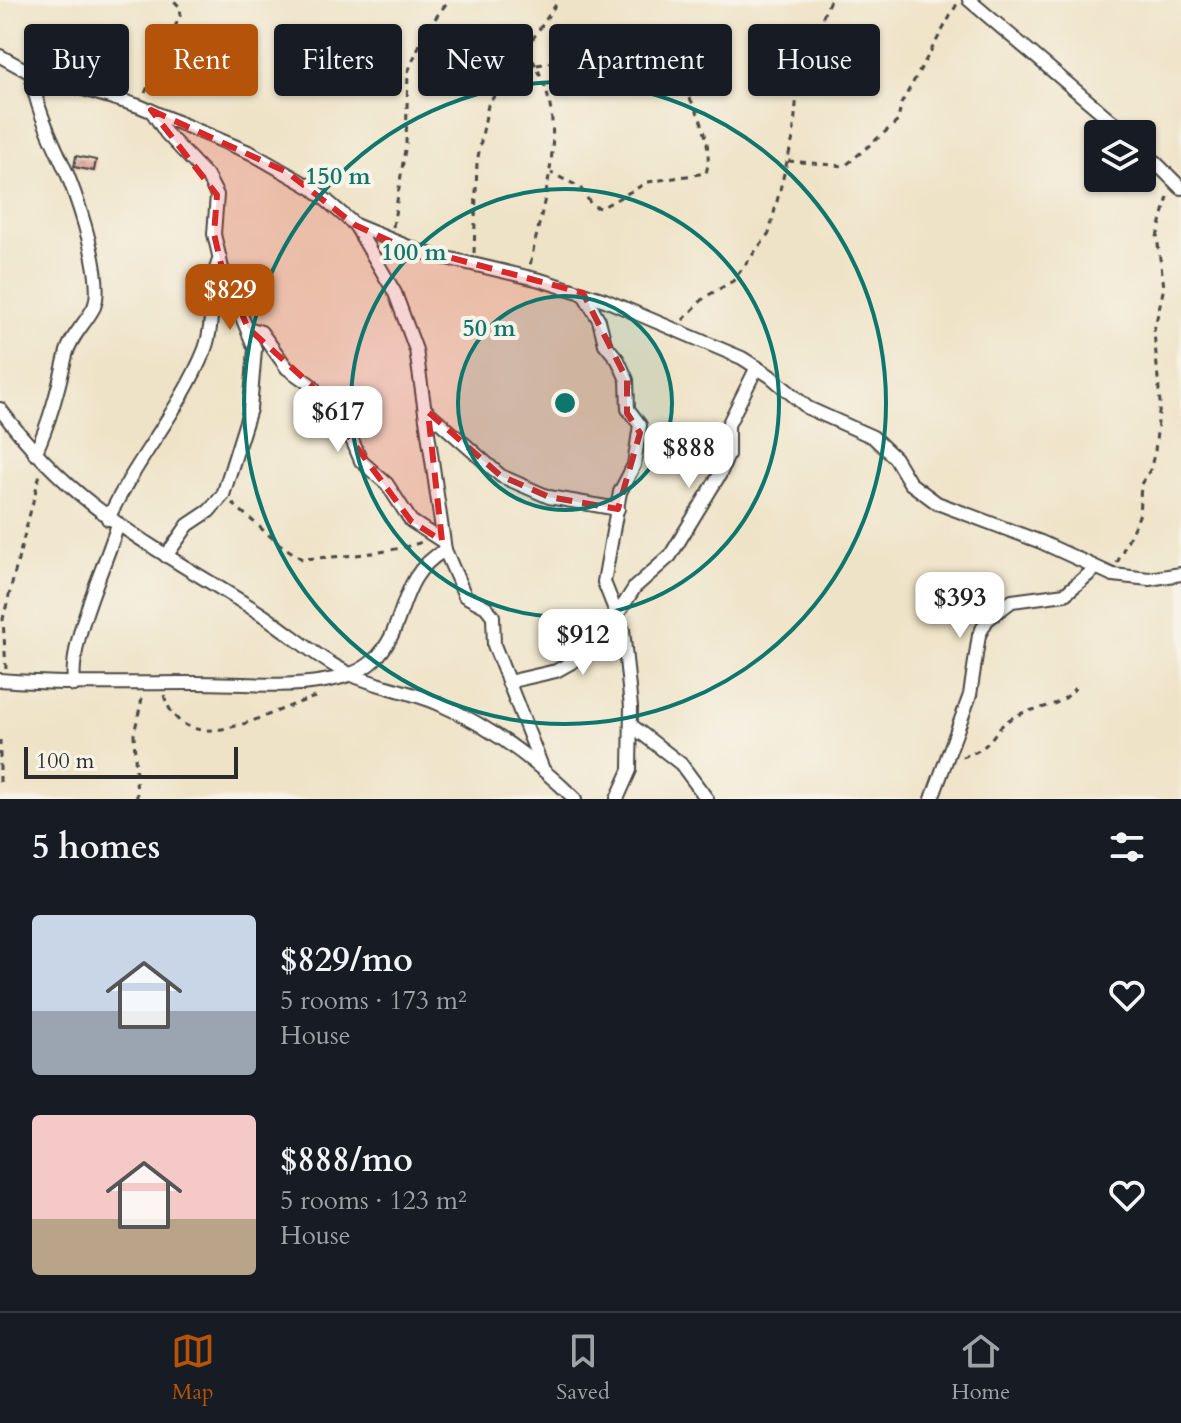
<!DOCTYPE html>
<html lang="en">
<head>
<meta charset="utf-8">
<style>
	:root { --surface:#171b24; --page:#20242c; --text:#f1f3f6; --muted:#9ea1a6; --line:#363941; --accent:#b45309 }
	body { margin:0; font-family:Cardo,serif; background:var(--page); color:var(--text); height:100vh; display:flex; flex-direction:column; font-size:30px; white-space:nowrap }
	* { box-sizing:border-box; margin:0 }
	p { font-size:26px; color:var(--muted) }
	.icon { flex:none; width:44px; height:44px; fill:none; stroke:currentColor; stroke-width:2; stroke-linecap:round; stroke-linejoin:round }
	.map { position:relative; height:799px; overflow:hidden }
	.side { display:flex; flex-direction:column; background:var(--surface); flex:1 }
	.side>* { flex:none }
	.hud { position:absolute; left:24px; top:24px; width:1134px; height:72px; display:flex; gap:16px }
	.tools { position:absolute; left:1084px; top:120px; display:grid; gap:16px }
	.tools a { display:grid; place-items:center; width:72px; height:72px; border-radius:8px; background:var(--surface); box-shadow:0 2px 6px #0004; font-size:40px }
	.scale { position:absolute; left:24px; bottom:20px; width:214px; box-sizing:border-box; padding-left:8px; border:4px solid #2b2b2b; border-top:0; font-size:22px; line-height:28px; white-space:nowrap; color:#2b2b2b; -webkit-text-stroke:6px #f7f3e8; paint-order:stroke }
	.price { position:absolute; translate:-50% -68px; padding:0 18px; border-radius:16px; background:#fff; color:#222; font-size:26px; line-height:52px; filter:drop-shadow(0 2px 4px #0008) }
	.price::after { content:''; position:absolute; left:50%; top:48px; width:24px; height:18px; margin-left:-12px; background:inherit; clip-path:polygon(0 0,100% 0,50% 100%) }
	.price.selected { background:var(--accent); color:#fff }
	ul { padding:0; list-style:none }
	li { display:flex; align-items:center; gap:24px; height:200px; padding:0 32px }
	li span { display:grid; place-items:center; flex:none; width:224px; height:160px; border-radius:8px; color:#555 }
	li>.icon { margin-inline-start:auto }
	span .icon { width:96px; height:96px; fill:#fffc; stroke-width:1 }
	li b { font-size:34px }
	h2 { display:flex; justify-content:space-between; align-items:center; height:96px; padding:0 32px; font-size:34px }
	.chip { padding:0 28px; border-radius:8px; background:var(--surface); box-shadow:0 2px 6px #0004; font-size:28px; line-height:72px }
	.chip.selected { background:var(--accent); color:#fff }
	.tabs { display:flex; justify-content:space-around; align-items:center; height:112px; border-top:2px solid var(--line); background:var(--surface); font-size:22px; color:var(--muted) }
	.tabs a { display:grid; justify-items:center; gap:4px }
	.tabs .selected { color:var(--accent) }
	.map>svg:first-child { display:block }
	.building { fill:url(#building-cross-hatch) }
	.lines { fill:none; stroke-linecap:round; stroke-linejoin:round }
	.street-casing { stroke:#484742; stroke-width:16 }
	.path { stroke:#484742; stroke-width:3; stroke-dasharray:6 6; stroke-linecap:butt }
	.street { stroke:#fff; stroke-width:12 }
	.marked { fill:#d62828; fill-opacity:0.2; stroke:#d62828; stroke-width:6; stroke-dasharray:16 10; stroke-linejoin:round }
	.ring { fill:none; stroke:#0f766e; stroke-width:4 }
	.centre { fill:#0f766e; stroke:#f7f3e8; stroke-width:4 }
	.ring-label { font-size:24px; text-anchor:middle; font-weight:bold; fill:#0f766e; stroke:#f7f3e8; stroke-width:8; stroke-linejoin:round; paint-order:stroke }
</style>
</head>
<body>
<div class="map">
<svg width="1181" height="799" viewBox="0 0 1181 799">
	<defs>
		<pattern id="building-cross-hatch" width="8" height="8" patternUnits="userSpaceOnUse" patternTransform="scale(2)"><rect width="8" height="8" fill="#e29589"/><path d="M0 0l8 8M0 8l8-8" fill="none" stroke="#b77a70"/></pattern>
	</defs>
	<rect width="100%" height="100%" fill="#f7f3e8"/>
	<filter id="ink" filterUnits="userSpaceOnUse"><feTurbulence type="fractalNoise" baseFrequency=".0125" numOctaves="2"/><feDisplacementMap in="SourceGraphic" scale="16" xChannelSelector="R" yChannelSelector="G"/><feConvolveMatrix kernelMatrix="1 2 1 2 8 2 1 2 1" color-interpolation-filters="sRGB"/></filter>
	<filter id="wash" filterUnits="userSpaceOnUse"><feTurbulence type="fractalNoise" baseFrequency=".006" numOctaves="4" result="noise"/><feDisplacementMap in="SourceGraphic" scale="32" xChannelSelector="R" yChannelSelector="G"/><feGaussianBlur stdDeviation="1.8" result="paint"/><feColorMatrix in="noise" values="0 0 0 0 0 0 0 0 0 0 0 0 0 0 0 0 0 1.4 0 .05"/><feComposite in="paint" operator="in"/></filter>
	<g filter="url(#wash)">
		<rect width="100%" height="100%" fill="#efe3c7"/>
		<g id="blocks">
			<path class="building" d="M76,156L96,160L94,171L74,167Z"/>
		</g>
	</g>
	<g filter="url(#ink)">
		<use href="#blocks" fill-opacity="0" stroke="#484742" stroke-width="2"/>
		<g class="lines">
			<defs>
				<g id="street">
					<path d="M969,0L1127,134"/>
					<path d="M0,56L31,73L139,106L251,153L312,188L355,225L395,293L416,350L445,550L465,596L486,607L493,616L494,645L542,767"/>
					<path d="M31,73C36,111 53,141 68,176C79,204 105,280 94,307C86,323 70,337 66,355C58,390 50,421 35,454"/>
					<path d="M151,110L166,133L207,176L217,195L214,234L222,268L255,349L250,409L223,495L209,511L188,525L166,556"/>
					<path d="M1142,149L1181,188"/>
					<path d="M355,225L421,252L540,280L605,300L742,358L770,376L808,408L873,437L895,458L910,483L937,503L1041,542L1113,575L1149,579L1181,574"/>
					<path d="M583,293L599,320L605,344L618,360L627,380L628,409L640,425L634,465L620,492L604,582L623,630L631,707L630,770L617,799"/>
					<path d="M248,328L261,332L287,368L311,385L350,435L361,461L387,484L411,521L442,541"/>
					<path d="M0,409C75,510 152,545 255,610C287,630 316,658 350,674C378,687 409,691 437,703C490,726 534,759 575,799"/>
					<path d="M427,411L501,476L549,497L618,509"/>
					<path d="M108,519C136,459 180,411 205,349C216,319 207,286 220,258"/>
					<path d="M0,680C65,685 130,683 196,683C238,683 283,688 324,681C343,678 360,673 374,660C409,627 395,578 445,550"/>
					<path d="M508,682L556,671L574,661L601,640L635,587L670,556L720,474L728,455V425L757,367"/>
					<path d="M74,685C69,639 103,572 117,527"/>
					<path d="M631,725L681,764L707,799"/>
					<path d="M932,799L970,695L979,635L987,620L1012,601L1065,594L1095,569"/>
				</g>
			</defs>
			<use href="#street" class="street-casing"/>
			<g class="path">
				<path d="M526,50C575,119 544,192 530,266"/>
				<path d="M537,65L599,55L650,87H681C699,106 714,148 706,173L648,182L601,208L592,206L580,187L551,173"/>
				<path d="M145,93L180,16L181,8L173,0"/>
				<path d="M788,161L845,166L898,121L901,104L957,4"/>
				<path d="M393,227L406,143L408,72L425,32L449,0"/>
				<path d="M474,253L477,162L488,105L559,0"/>
				<path d="M683,320L705,297L733,281L769,233L793,138L799,71L830,0"/>
				<path d="M232,503L278,543L302,559C342,556 383,555 422,542"/>
				<path d="M1117,563L1139,516L1141,484L1150,470L1155,451L1160,403L1154,331L1164,287L1157,237L1169,193"/>
				<path d="M6,669L3,619L40,474"/>
				<path d="M164,695C185,767 272,708 319,696"/>
				<path d="M0,740V785"/>
				<path d="M962,757C997,747 988,732 1012,718C1034,705 1058,711 1075,688"/>
				<path d="M137,799L134,734L143,694"/>
			</g>
			<use href="#street" class="street"/>
		</g>
	</g>
	<path class="marked" d="M151,110L287,172L355,225L392,242L583,293L627,380V413L640,433L618,509L549,497L501,476L428,412L442,541L411,521L311,385L248,328L222,268L214,234L217,195Z"/>
	<circle cx="565" cy="403" r="107" fill="#0f766e" fill-opacity=".12"/>
	<g class="ring">
		<circle cx="565" cy="403" r="107"/>
		<circle cx="565" cy="403" r="214"/>
		<circle cx="565" cy="403" r="321"/>
	</g>
	<circle cx="565" cy="403" r="12" class="centre"/>
	<g class="ring-label">
		<text x="338" y="184">150 m</text>
		<text x="414" y="260">100 m</text>
		<text x="489" y="336">50 m</text>
	</g>
</svg>
<div class="tools">
<a><svg class="icon" aria-label="layers" viewBox="0 0 24 24"><path d="M12 4l9 5-9 5-9-5zM3 14l9 5 9-5"/></svg></a>
</div>
<div class="scale">100 m</div>
<b class="price selected" style="left:230px;top:332px">$829</b>
<b class="price" style="left:338px;top:454px">$617</b>
<b class="price" style="left:689px;top:490px">$888</b>
<b class="price" style="left:960px;top:640px">$393</b>
<b class="price" style="left:583px;top:677px">$912</b>
<div class="hud">
<a class="chip">Buy</a>
<a class="chip selected">Rent</a>
<a class="chip">Filters</a>
<a class="chip">New</a>
<a class="chip">Apartment</a>
<a class="chip">House</a>
</div>
</div>
<section class="side">
<h2>5 homes<svg class="icon" aria-label="filters" viewBox="0 0 24 24"><path d="M4 7h16M4 17h16"/><circle cx="9" cy="7" r="2"/><circle cx="15" cy="17" r="2"/></svg></h2>
<ul>
<li><span style="background:linear-gradient(#c9d6e8 60%,#9aa5b1 0)"><svg class="icon" aria-label="home" viewBox="0 0 24 24"><path d="M3 11l9-7 9 7M6 9v11h12V9"/></svg></span><div><b>$829/mo</b><p>5 rooms · 173 m²</p><p>House</p></div><svg class="icon" aria-label="heart" viewBox="0 0 24 24"><path d="M12 20l-8-8c-3-5 5-10 8-4 3-6 11-1 8 4z"/></svg></li>
<li><span style="background:linear-gradient(#f6c9c9 65%,#b9a48a 0)"><svg class="icon" aria-label="home" viewBox="0 0 24 24"><path d="M3 11l9-7 9 7M6 9v11h12V9"/></svg></span><div><b>$888/mo</b><p>5 rooms · 123 m²</p><p>House</p></div><svg class="icon" aria-label="heart" viewBox="0 0 24 24"><path d="M12 20l-8-8c-3-5 5-10 8-4 3-6 11-1 8 4z"/></svg></li>
</ul>
</section>
<nav class="tabs">
<a class="selected"><svg class="icon" aria-label="map" viewBox="0 0 24 24"><path d="M3 6l6-2 6 2 6-2v14l-6 2-6-2-6 2zM9 4v14M15 6v14"/></svg>Map</a>
<a><svg class="icon" aria-label="saved" viewBox="0 0 24 24"><path d="M7 4h10v16l-5-4-5 4z"/></svg>Saved</a>
<a><svg class="icon" aria-label="home" viewBox="0 0 24 24"><path d="M3 11l9-7 9 7M6 9v11h12V9"/></svg>Home</a>
</nav>
</body>
</html>
